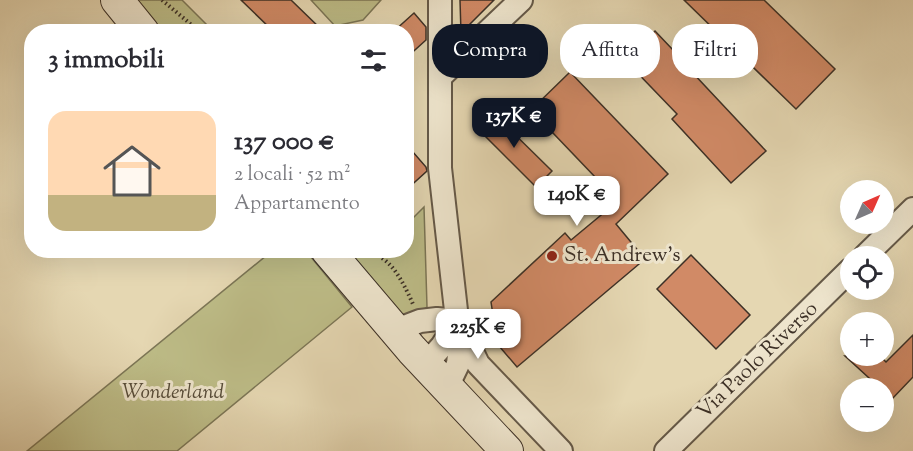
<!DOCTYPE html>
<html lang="it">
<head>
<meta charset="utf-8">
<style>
	:root { --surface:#fff; --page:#f7f7f7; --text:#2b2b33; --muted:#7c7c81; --accent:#111827 }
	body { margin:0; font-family:"Sorts Mill Goudy",serif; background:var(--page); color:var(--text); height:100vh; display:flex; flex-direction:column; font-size:22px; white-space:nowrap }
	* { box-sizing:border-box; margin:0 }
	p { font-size:20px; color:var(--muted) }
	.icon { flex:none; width:33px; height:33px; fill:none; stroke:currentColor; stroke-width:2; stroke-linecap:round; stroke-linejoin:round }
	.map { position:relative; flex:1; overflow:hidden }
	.side { position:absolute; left:24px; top:24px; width:390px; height:234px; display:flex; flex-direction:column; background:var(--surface); border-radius:24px; box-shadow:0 6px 24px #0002 }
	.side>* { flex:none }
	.banner { position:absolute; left:432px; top:24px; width:390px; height:54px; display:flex; gap:12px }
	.needle { width:39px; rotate:45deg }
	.controls { position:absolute; left:840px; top:180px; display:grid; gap:12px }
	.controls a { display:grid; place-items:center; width:54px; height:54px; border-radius:50%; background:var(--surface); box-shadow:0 6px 24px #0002; font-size:30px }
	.price { position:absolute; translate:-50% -51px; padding:0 14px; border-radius:12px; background:#fff; color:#222; font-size:20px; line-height:39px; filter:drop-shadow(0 2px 3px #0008) }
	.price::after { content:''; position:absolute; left:50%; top:36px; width:18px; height:14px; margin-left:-9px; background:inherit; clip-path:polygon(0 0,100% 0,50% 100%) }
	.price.on { background:var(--accent); color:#fff }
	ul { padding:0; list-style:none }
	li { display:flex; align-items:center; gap:18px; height:150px; padding:0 24px }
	li span { display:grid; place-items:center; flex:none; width:168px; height:120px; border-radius:18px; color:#555 }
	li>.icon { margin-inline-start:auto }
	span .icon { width:72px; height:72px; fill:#fffc; stroke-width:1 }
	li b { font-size:26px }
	h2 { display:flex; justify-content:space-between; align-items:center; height:72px; padding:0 24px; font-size:26px }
	.chip { padding:0 21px; border-radius:24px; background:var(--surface); box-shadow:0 6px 24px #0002; font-size:21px; line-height:54px }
	.chip.on { background:var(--accent); color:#fff }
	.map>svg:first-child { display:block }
	.green { fill:#bdbc87; stroke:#7c7656; stroke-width:1.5 }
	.building { fill:#d18a66; stroke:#3c3026; stroke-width:1.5 }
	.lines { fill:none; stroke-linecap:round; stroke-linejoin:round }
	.street-casing { stroke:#665a49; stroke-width:26 }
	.secondary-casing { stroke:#3c3026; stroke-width:34 }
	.path { stroke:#3c3026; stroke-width:4; stroke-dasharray:1.5 3; stroke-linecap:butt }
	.street { stroke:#eee5cd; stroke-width:22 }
	.secondary { stroke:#eee5cd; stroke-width:32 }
	.poi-dot { fill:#8f2418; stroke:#eee5cd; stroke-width:2 }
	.labels { text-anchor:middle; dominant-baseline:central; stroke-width:6; stroke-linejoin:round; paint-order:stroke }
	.poi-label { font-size:21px; fill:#3c3026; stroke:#eee5cd; text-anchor:start }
	.street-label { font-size:21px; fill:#3c3026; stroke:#eee5cd }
	.park-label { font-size:21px; font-style:italic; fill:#564c39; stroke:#eee5cd }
</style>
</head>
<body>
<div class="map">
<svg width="913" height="451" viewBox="0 0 913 451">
	<rect width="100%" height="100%" fill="#e5d7b2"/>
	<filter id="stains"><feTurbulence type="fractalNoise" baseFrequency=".00333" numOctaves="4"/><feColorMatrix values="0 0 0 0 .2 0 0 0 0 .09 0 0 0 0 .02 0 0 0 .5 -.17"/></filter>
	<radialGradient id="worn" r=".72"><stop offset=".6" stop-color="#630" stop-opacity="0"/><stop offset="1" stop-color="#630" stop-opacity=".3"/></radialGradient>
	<g class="green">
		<path d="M131,0H182L213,31H158Z"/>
		<path d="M311,0H381L363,20L335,26Z"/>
		<path d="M424,207L427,307L415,316L397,317L341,251L406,250L407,224Z"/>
		<path d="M272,251H306L352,307L177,451H27Z"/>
	</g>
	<g class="building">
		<path d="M241,0H291L324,32H274Z"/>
		<path d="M460,0H494L461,33Z"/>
		<path d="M684,0H764L835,69L796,109Z"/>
		<path d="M414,13L426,27V40L406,58V32H393Z"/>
		<path d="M655,31L692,70L691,71L766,151L731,183L672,119L677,114L625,60Z"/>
		<path d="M570,72L668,174L616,224L645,259L517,367L482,326L493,315L491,302L565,233L571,240L618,201L531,110Z"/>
		<path d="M491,111L552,171L536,187L475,126Z"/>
		<path d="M406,144L426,167L427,171L406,190Z"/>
		<path d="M691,255L750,315L716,349L657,289Z"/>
		<path d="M913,335V377L892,399L884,392V388H880L845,356H880L886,362Z"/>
	</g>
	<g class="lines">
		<defs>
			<g id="street">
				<path d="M440,0V168L460,346L458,364L446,389"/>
				<path d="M440,77L521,0"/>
				<path d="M865,256L913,209"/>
				<path d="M461,328L478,364L561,451"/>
				<path d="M394,331L420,321L437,319L458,321"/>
				<path d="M425,365L442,346L458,321"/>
				<path d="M666,451L850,270"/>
			</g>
			<g id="secondary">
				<path d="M117,0L143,32"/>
				<path d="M327,250L412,350L507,451"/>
			</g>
		</defs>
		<use href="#street" class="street-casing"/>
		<use href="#secondary" class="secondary-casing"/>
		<g class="path">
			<path d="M162,0L200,32"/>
			<path d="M366,250C370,253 375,253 379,256C396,266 405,287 413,304"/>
		</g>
		<use href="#street" class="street"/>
		<use href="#secondary" class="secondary"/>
	</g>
	<circle class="poi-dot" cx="552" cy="256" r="6"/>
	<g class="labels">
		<g class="poi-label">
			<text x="564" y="256">St. Andrew's</text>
		</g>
		<g class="street-label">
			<text transform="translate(758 361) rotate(-44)">Via Paolo Riverso</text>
		</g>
		<g class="park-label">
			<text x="173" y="393">Wonderland</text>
		</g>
	</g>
	<rect width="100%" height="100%" filter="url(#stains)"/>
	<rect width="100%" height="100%" fill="url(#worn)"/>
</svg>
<div class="controls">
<a><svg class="needle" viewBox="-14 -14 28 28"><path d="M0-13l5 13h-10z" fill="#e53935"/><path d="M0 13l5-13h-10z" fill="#7c7c81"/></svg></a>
<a><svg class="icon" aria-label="locate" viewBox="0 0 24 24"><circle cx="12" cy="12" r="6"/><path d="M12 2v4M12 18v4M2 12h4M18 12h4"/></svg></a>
<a>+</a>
<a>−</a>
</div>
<b class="price on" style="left:514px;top:149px">137K €</b>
<b class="price" style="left:577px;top:227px">140K €</b>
<b class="price" style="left:478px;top:360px">225K €</b>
<div class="banner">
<a class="chip on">Compra</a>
<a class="chip">Affitta</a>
<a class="chip">Filtri</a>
</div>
<section class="side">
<h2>3 immobili<svg class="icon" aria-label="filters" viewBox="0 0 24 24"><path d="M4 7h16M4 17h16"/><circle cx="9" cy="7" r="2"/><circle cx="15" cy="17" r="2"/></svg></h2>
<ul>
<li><span style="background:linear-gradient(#ffd9b3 70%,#c2b280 0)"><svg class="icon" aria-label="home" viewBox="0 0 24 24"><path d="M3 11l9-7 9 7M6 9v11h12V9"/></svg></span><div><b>137 000 €</b><p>2 locali · 52 m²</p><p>Appartamento</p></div></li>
</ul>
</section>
</div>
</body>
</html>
